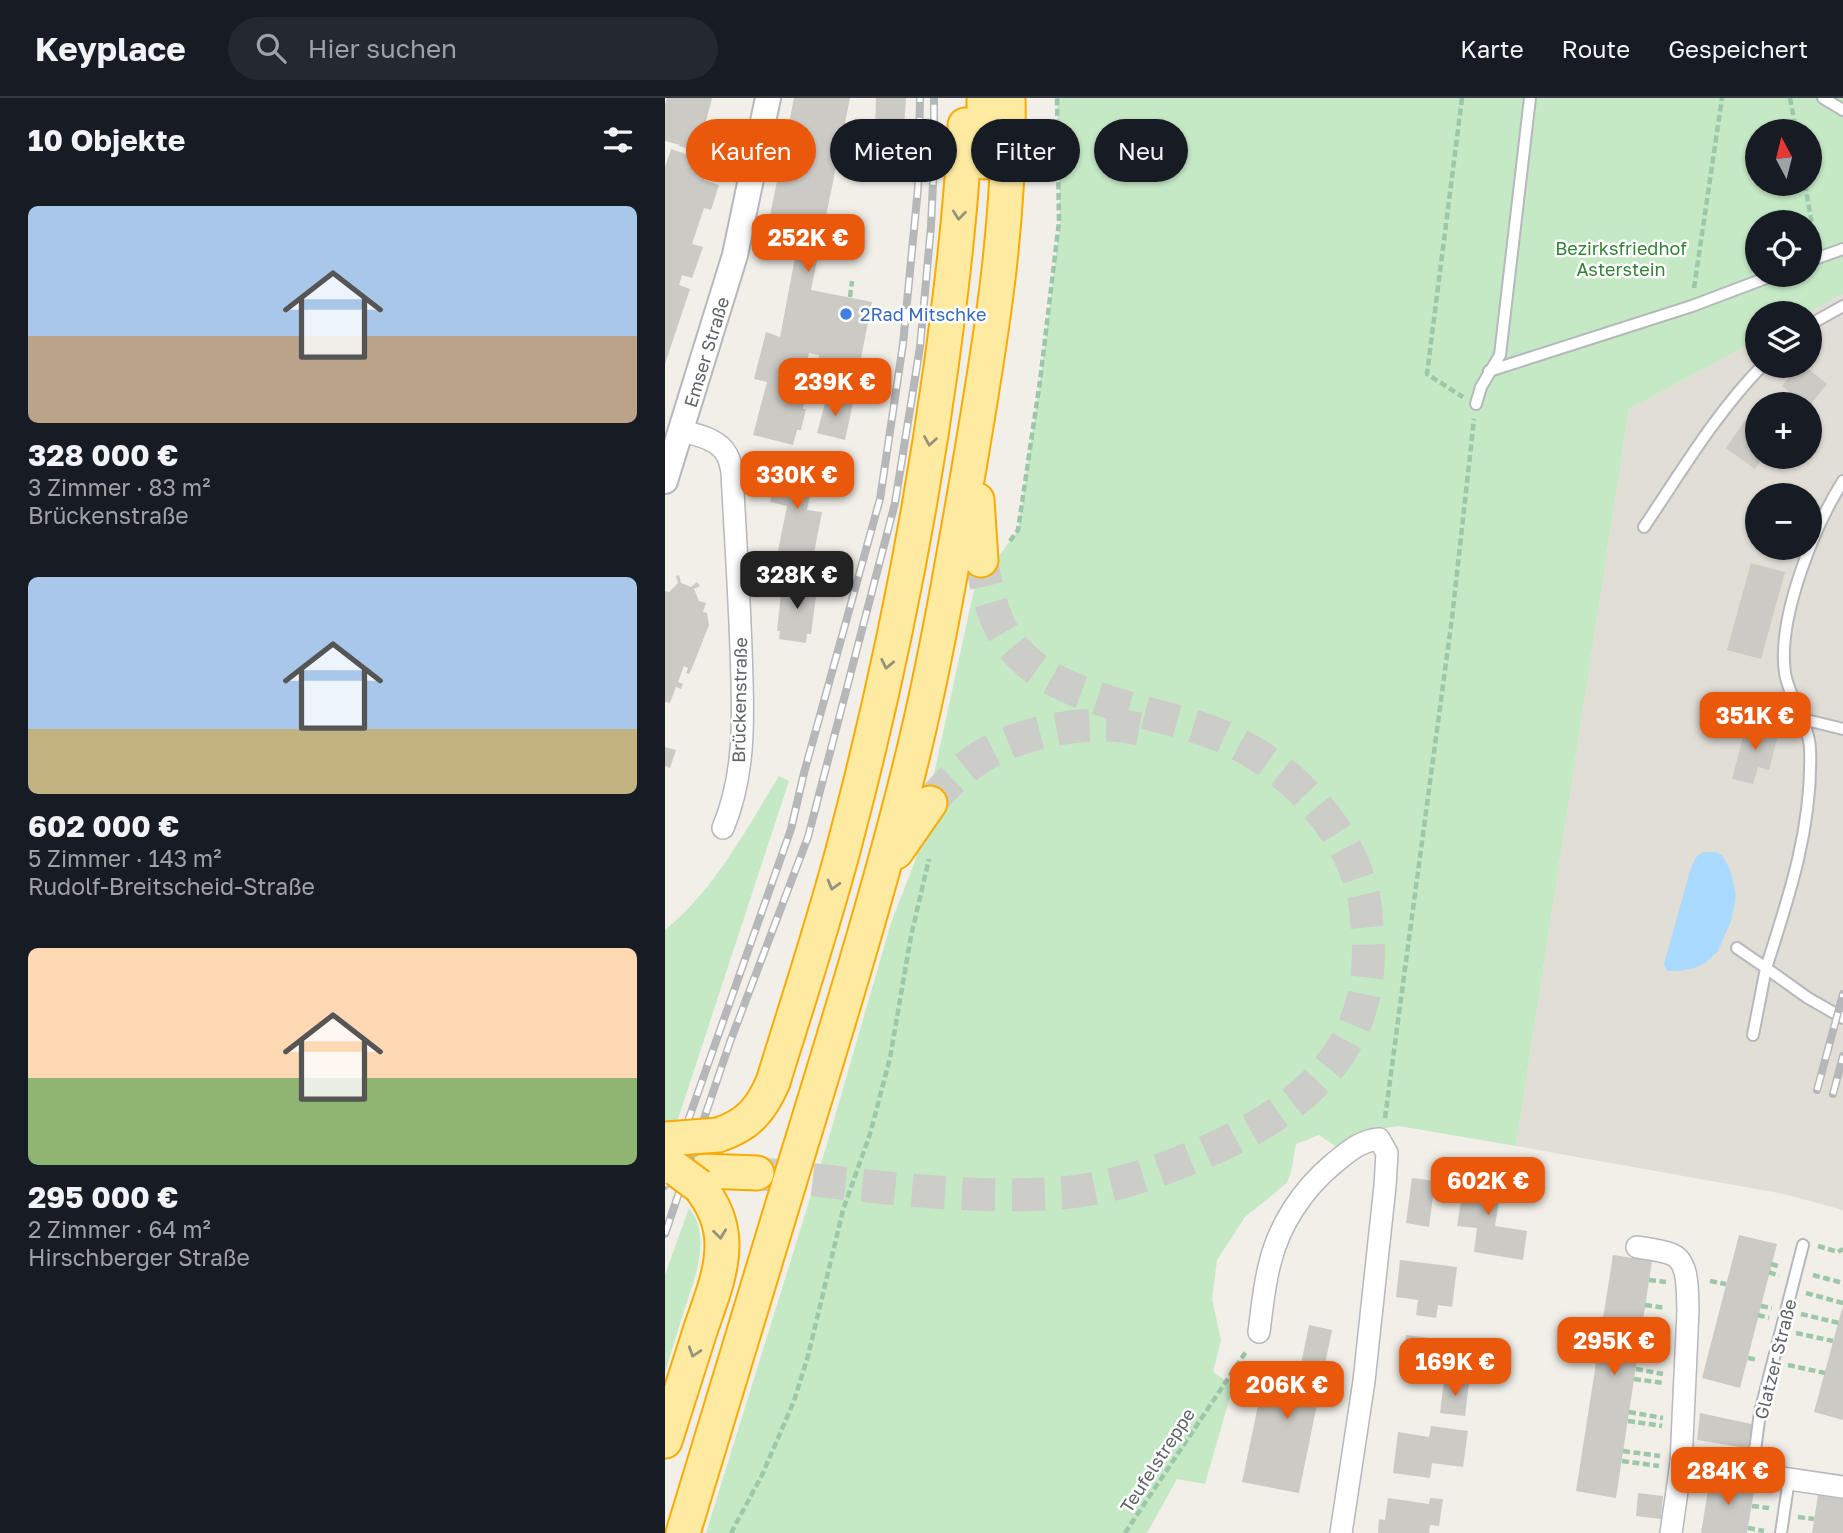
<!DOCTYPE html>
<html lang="de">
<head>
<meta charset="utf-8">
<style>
	:root { --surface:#171b24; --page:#242831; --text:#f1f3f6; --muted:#9ea1a6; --line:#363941; --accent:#ea580c }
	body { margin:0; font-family:"Golos Text",sans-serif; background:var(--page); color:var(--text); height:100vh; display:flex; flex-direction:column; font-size:26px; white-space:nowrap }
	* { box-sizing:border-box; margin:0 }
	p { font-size:23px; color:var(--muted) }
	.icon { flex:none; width:38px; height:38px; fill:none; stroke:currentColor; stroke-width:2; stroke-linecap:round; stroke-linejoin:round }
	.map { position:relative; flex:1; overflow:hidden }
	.sheet { display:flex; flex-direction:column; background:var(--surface); width:665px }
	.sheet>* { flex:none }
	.banner { position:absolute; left:21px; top:21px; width:665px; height:63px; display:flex; gap:14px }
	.needle { width:46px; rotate:353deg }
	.fabs { position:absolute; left:1080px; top:21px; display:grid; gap:14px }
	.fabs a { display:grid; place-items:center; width:77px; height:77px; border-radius:50%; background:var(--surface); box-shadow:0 2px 5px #0004; font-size:35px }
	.price { position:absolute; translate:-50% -60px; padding:0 16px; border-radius:14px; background:var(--accent); color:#fff; font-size:23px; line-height:46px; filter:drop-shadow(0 2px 4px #0008) }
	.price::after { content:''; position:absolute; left:50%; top:42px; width:21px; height:16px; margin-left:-10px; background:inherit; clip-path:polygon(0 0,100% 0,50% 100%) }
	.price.selected { background:#222; color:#fff }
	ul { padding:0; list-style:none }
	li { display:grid; align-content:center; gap:14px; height:371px; padding:0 28px }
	li span { display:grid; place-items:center; height:217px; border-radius:10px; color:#555 }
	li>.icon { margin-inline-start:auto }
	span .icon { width:126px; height:126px; fill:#fffc; stroke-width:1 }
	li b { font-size:30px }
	h2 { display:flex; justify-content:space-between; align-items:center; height:84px; padding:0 28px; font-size:30px }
	.tag { padding:0 24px; border-radius:32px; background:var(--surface); box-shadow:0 2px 5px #0004; font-size:24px; line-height:63px }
	.tag.selected { background:var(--accent); color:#fff }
	header { display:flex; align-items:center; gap:42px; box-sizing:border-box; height:98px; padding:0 35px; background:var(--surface); border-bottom:2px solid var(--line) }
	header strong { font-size:33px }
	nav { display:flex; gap:38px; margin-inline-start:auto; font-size:24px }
	.search { width:490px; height:63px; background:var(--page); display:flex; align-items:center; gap:18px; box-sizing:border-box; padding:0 24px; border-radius:38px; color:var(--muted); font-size:26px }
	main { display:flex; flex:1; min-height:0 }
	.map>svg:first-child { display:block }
	.education { fill:#e1ded6; fill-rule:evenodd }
	.green { fill:#c5e8c5; fill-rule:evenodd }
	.water { fill:#aadaff }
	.building { fill:#cccac5 }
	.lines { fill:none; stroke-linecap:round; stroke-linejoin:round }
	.trunk-tunnel { stroke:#ccccc8; stroke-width:33; stroke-dasharray:33 17; stroke-linecap:butt }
	.service-casing { stroke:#b5b8bc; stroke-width:14 }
	.minor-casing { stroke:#b5b8bc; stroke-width:24 }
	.tertiary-casing { stroke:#b5b8bc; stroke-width:28 }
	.trunk-casing { stroke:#f9ab00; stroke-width:37 }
	.path { stroke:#9cc7a9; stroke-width:4.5; stroke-dasharray:7 3.5; stroke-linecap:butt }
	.service { stroke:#fff; stroke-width:10 }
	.minor { stroke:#fff; stroke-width:21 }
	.tertiary { stroke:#fff; stroke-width:24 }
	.trunk { stroke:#feeaa1; stroke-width:33 }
	.rail-casing { stroke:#b6b7b8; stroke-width:8 }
	.rail { stroke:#fff; stroke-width:5; stroke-dasharray:16; stroke-linecap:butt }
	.trunk-bridge-casing { stroke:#f9ab00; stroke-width:37; stroke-linecap:butt }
	.trunk-bridge { stroke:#feeaa1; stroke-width:33 }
	.oneway { stroke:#97927c }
	.shop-dot { fill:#3f7fe0; stroke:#fff; stroke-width:2.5 }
	.labels { text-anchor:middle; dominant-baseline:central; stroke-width:5; stroke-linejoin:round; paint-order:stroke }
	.park-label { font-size:18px; fill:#348238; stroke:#fff }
	.shop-label { font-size:18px; fill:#366cbe; stroke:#fff; text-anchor:start }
	.street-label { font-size:18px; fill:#5f6368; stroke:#fff }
</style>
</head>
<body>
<header>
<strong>Keyplace</strong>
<div class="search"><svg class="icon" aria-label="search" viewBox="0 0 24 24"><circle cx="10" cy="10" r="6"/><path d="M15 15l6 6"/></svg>Hier suchen</div>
<nav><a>Karte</a><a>Route</a><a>Gespeichert</a></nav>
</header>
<main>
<section class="sheet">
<h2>10 Objekte<svg class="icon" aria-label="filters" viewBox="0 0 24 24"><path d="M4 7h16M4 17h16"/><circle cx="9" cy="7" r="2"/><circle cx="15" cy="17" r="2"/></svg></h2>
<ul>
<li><span style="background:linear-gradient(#a9c7e8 60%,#b9a48a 0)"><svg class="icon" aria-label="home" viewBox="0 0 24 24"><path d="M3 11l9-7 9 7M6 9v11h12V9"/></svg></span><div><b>328 000 €</b><p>3 Zimmer · 83 m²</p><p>Brückenstraße</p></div></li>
<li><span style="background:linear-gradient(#a9c7e8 70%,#c2b280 0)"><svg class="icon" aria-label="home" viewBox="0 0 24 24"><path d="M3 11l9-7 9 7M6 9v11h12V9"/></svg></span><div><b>602 000 €</b><p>5 Zimmer · 143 m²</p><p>Rudolf-Breitscheid-Straße</p></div></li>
<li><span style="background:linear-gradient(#ffd9b3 60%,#8fb573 0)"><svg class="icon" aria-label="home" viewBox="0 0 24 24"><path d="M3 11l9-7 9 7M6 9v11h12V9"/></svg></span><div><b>295 000 €</b><p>2 Zimmer · 64 m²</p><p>Hirschberger Straße</p></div></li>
</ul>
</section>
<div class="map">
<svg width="1178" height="1435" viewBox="0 0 1178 1435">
	<rect width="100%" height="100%" fill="#f1efe8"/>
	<path class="education" d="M1178,196V1112L1119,1096L851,1048L964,311L1092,242V268H1144V215H1142ZM1092,306H1144V359H1092ZM1092,397H1144V450H1092Z"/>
	<g class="green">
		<path d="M392,0H1178V196L1142,215H1092V242L964,311L851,1048L734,1028L698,1033L672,1049L654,1037L631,1046L626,1074L622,1085L580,1119L552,1162L547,1201L556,1242L548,1274L568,1288L540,1386L512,1381L482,1435H41L162,1046L226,825L250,763L309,492L353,432L375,283L395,125ZM1092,33H1144V86H1092ZM1092,124H1144V177H1092Z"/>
		<path d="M114,678L124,683L11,1027H0V832C50,791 80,733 114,678Z"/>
		<path d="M24,1110C48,1139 28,1185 18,1216C12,1235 6,1255 0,1274V1177Z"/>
	</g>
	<path class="water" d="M1039,754H1051L1058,758L1066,774L1071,798L1066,823L1053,853L1040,865L1030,870L1014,873H1002L999,866L1025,773C1028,765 1030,757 1039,754Z"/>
	<g class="building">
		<path d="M2,0H47L41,23L66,30L58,62L27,54V52L14,48L15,47L0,43V7Z"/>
		<path d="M129,0H185L146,192L207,204L196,260H201L196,304L182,300L187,283H189L191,279L156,270L153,267L154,257L144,255L137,283H141L138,294H141L138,311H141L136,332H132L128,347L88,337L102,284L89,281L101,234L115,239L132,149L100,142Z"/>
		<path d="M211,0H241L239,31L210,30Z"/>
		<path d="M6,51L45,64L39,82L54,87L46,112L39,110L27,146L38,149L27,180L17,177L14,187L25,191L0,266V69Z"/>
		<path d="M1133,268H1140L1162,286L1146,306H1139L1117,288Z"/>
		<path d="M162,298L188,305L180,342L152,335Z"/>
		<path d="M1081,321L1092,329V359H1098L1090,371L1061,350Z"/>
		<path d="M113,367L150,374L142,412L157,414L148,460L113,453L122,408L105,404Z"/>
		<path d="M1086,465L1120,474L1096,561L1062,552Z"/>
		<path d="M14,477L16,485L26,489L32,484L35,488L29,491L34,503L41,505L38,514L42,515L44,527L27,570L24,576L21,575L23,570L19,568L13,584L18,586L16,591L11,589L5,605L0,604V493L4,494L13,485L11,478Z"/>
		<path d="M134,479L149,481L148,490L152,491L146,536H142L141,545L114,541L115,533H112L117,486L133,488Z"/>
		<path d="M1082,624L1114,632L1104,672L1093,669L1088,686L1067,681Z"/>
		<path d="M0,649L11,652L5,670L0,668Z"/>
		<path d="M801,1072L838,1078L830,1128L862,1133L858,1162L809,1154L812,1130L792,1128Z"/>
		<path d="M747,1080L770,1083L764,1129L741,1125Z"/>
		<path d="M1074,1137L1112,1146L1075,1290L1037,1280Z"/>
		<path d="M948,1157L987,1163L951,1400L911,1393Z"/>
		<path d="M735,1162L792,1169L787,1209L773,1207L771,1220L751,1217L753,1202L731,1199Z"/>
		<path d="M1177,1211H1178V1322L1149,1314Z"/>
		<path d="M644,1227L667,1232L634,1395L577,1384L599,1279L632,1286Z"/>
		<path d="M741,1237L782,1242L776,1285L736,1280Z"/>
		<path d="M779,1282L804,1285L800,1318L775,1315Z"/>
		<path d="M1035,1315L1091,1327L1087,1351L1032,1342Z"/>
		<path d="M766,1328L803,1333L798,1369L767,1365L765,1380L728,1375L733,1334L764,1339Z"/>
		<path d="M1045,1380L1090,1388L1082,1435H1036Z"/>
		<path d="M973,1395L998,1398L996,1421L971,1418Z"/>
		<path d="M1153,1397L1178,1401V1435H1147Z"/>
		<path d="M723,1400L764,1406L765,1400L778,1401L774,1428L765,1427L764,1435H713L714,1421L720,1422Z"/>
	</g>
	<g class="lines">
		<g class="trunk-tunnel">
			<path d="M265,705C276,693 286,681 299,671C339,637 407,623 458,628C469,630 480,632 490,634"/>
			<path d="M98,1076C197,1087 297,1102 397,1095C445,1091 493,1074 538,1055C640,1011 715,949 702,827C701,818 701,809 699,800C683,727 623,666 554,637C525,625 494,619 464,610C424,598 376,584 348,549C328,525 322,492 316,462"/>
		</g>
		<defs>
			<g id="service">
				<path d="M1158,0L1178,12"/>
				<path d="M1144,163L1178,151"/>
				<path d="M1144,227L1178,208"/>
				<path d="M824,273L1027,208L1109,177"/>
				<path d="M811,306L816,289L835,257L865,0"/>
				<path d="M1178,383C1149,429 1112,520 1120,575C1124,600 1144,626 1145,651C1148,727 1124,799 1101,870L1143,900L1178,920"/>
				<path d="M979,429C1016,374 1051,315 1097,268"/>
				<path d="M1137,621L1178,631"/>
				<path d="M1072,850L1101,870L1088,937"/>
				<path d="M1087,1376L1095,1314L1138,1147"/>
				<path d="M1116,1435L1124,1381"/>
			</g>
			<g id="minor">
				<path d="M17,333C32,337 54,341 62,357C65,362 66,369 67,374C70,433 74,492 76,551C78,611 82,673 58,730"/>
				<path d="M972,1149C983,1151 995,1152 1006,1156C1025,1163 1022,1195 1023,1212L1016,1365L1006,1435"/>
				<path d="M594,1234C597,1211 599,1187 605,1165C614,1127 638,1091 668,1066C683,1054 694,1043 714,1041L722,1055L720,1088L699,1283L676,1435"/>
				<path d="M1016,1365L1178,1389"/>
			</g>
			<path id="tertiary" d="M0,383L70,157L103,0"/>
			<g id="trunk">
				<path d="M319,0V64"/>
				<path d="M312,402L316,462"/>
				<path d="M231,754L265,705"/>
				<path d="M53,1037C83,1027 96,1012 108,984C133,903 160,822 181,741C222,586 254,428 276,269C287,189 297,108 300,27"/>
				<path d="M39,1073L92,1075"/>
				<path d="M0,1343C12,1306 24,1268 36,1230C45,1204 57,1175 57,1147C57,1124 48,1105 34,1088"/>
				<path d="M18,1435C55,1312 93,1189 130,1066C172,929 215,792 249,652C271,561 287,468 303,376C324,252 346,126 343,0"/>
			</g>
		</defs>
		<use href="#service" class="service-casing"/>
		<use href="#minor" class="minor-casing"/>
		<use href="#tertiary" class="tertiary-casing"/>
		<use href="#trunk" class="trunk-casing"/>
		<g class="path">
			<path d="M797,0L762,276L798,299"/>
			<path d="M1125,0L1131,33"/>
			<path d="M1140,86L1150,144"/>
			<path d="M1029,190L1057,0"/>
			<path d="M185,199L187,183"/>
			<path d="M345,443L353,432L375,283L394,124L392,0"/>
			<path d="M720,1020L787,520L809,321"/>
			<path d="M1153,1148L1173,1154L1178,1151"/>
			<path d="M1106,1166L1116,1169"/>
			<path d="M1104,1174L1114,1178"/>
			<path d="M1148,1177L1178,1185"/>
			<path d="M984,1182L1001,1184"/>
			<path d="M1045,1183L1061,1186"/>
			<path d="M1141,1195L1178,1205"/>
			<path d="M980,1207L1000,1210"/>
			<path d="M1096,1208L1107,1210"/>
			<path d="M1136,1216L1174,1225"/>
			<path d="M1093,1217L1104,1220"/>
			<path d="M977,1228L1001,1232"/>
			<path d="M1131,1235L1168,1243"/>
			<path d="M1083,1260L1093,1262"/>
			<path d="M1123,1267L1160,1275"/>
			<path d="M971,1271L998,1276"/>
			<path d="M969,1281L999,1285"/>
			<path d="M964,1314L998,1320"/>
			<path d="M963,1323L997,1328"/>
			<path d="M958,1353L995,1358"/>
			<path d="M957,1363L994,1368"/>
			<path d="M1087,1408L1104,1410"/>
			<path d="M1133,1419L1149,1421"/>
			<path d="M1083,1430L1099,1433"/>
			<path d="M66,1435L97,1377L129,1303L143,1258L178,1112L205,1036L225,960L246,838L264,761"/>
			<path d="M460,1435L582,1252"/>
		</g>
		<use href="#service" class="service"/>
		<use href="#minor" class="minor"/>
		<use href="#tertiary" class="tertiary"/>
		<use href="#trunk" class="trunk"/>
		<defs>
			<g id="rail">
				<path d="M1152,992L1178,896"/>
				<path d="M1168,996L1178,958"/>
				<path d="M0,1088L126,731L139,675L215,401L238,246L253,90L255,0"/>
				<path d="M0,1136L65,944L143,739L230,405L255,249L266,128L269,63V0"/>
			</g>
		</defs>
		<use href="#rail" class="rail-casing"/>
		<use href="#rail" class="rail"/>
		<defs>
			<g id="trunk-bridge">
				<path d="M0,1041L53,1037"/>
				<path d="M11,1071L34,1088"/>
			</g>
		</defs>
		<use href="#trunk-bridge" class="trunk-bridge-casing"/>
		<use href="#trunk-bridge" class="trunk-bridge"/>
	</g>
	<defs><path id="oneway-chevron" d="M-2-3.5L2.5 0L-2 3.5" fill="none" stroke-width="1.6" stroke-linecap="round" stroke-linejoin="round" transform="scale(1.75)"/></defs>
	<g class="oneway">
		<use href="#oneway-chevron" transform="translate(294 117) rotate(96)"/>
		<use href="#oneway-chevron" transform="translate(265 343) rotate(99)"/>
		<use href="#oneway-chevron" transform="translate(222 566) rotate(102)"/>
		<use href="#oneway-chevron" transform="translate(168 787) rotate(106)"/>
		<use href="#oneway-chevron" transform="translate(55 1136) rotate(83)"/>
		<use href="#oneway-chevron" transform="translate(29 1254) rotate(108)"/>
	</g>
	<circle class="shop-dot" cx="181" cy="216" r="7"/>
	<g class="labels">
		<g class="park-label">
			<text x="956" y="150">Bezirksfriedhof<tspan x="956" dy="21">Asterstein</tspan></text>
		</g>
		<g class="shop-label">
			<text x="195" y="216">2Rad Mitschke</text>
		</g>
		<g class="street-label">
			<text transform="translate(41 254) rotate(-73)">Emser Straße</text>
			<text transform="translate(74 602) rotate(-89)">Brückenstraße</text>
			<text transform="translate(1110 1261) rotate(-76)">Glatzer Straße</text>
			<text transform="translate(492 1362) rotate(-57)">Teufelstreppe</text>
		</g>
	</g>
</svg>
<div class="fabs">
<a><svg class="needle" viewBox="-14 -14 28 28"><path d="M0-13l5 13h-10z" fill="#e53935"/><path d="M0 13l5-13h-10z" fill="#9ea1a6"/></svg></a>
<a><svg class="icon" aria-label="locate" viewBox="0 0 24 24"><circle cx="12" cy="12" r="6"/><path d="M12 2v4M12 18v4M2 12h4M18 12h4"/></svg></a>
<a><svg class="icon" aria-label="layers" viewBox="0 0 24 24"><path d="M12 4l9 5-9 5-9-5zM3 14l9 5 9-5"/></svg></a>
<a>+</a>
<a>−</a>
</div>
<b class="price" style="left:143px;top:176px">252K €</b>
<b class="price" style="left:170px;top:320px">239K €</b>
<b class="price" style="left:132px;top:413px">330K €</b>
<b class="price selected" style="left:132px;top:513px">328K €</b>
<b class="price" style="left:1090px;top:654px">351K €</b>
<b class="price" style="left:823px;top:1119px">602K €</b>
<b class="price" style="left:949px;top:1279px">295K €</b>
<b class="price" style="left:790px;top:1300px">169K €</b>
<b class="price" style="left:622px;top:1323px">206K €</b>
<b class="price" style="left:1063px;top:1409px">284K €</b>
<div class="banner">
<a class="tag selected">Kaufen</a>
<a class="tag">Mieten</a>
<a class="tag">Filter</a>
<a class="tag">Neu</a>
</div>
</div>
</main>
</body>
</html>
